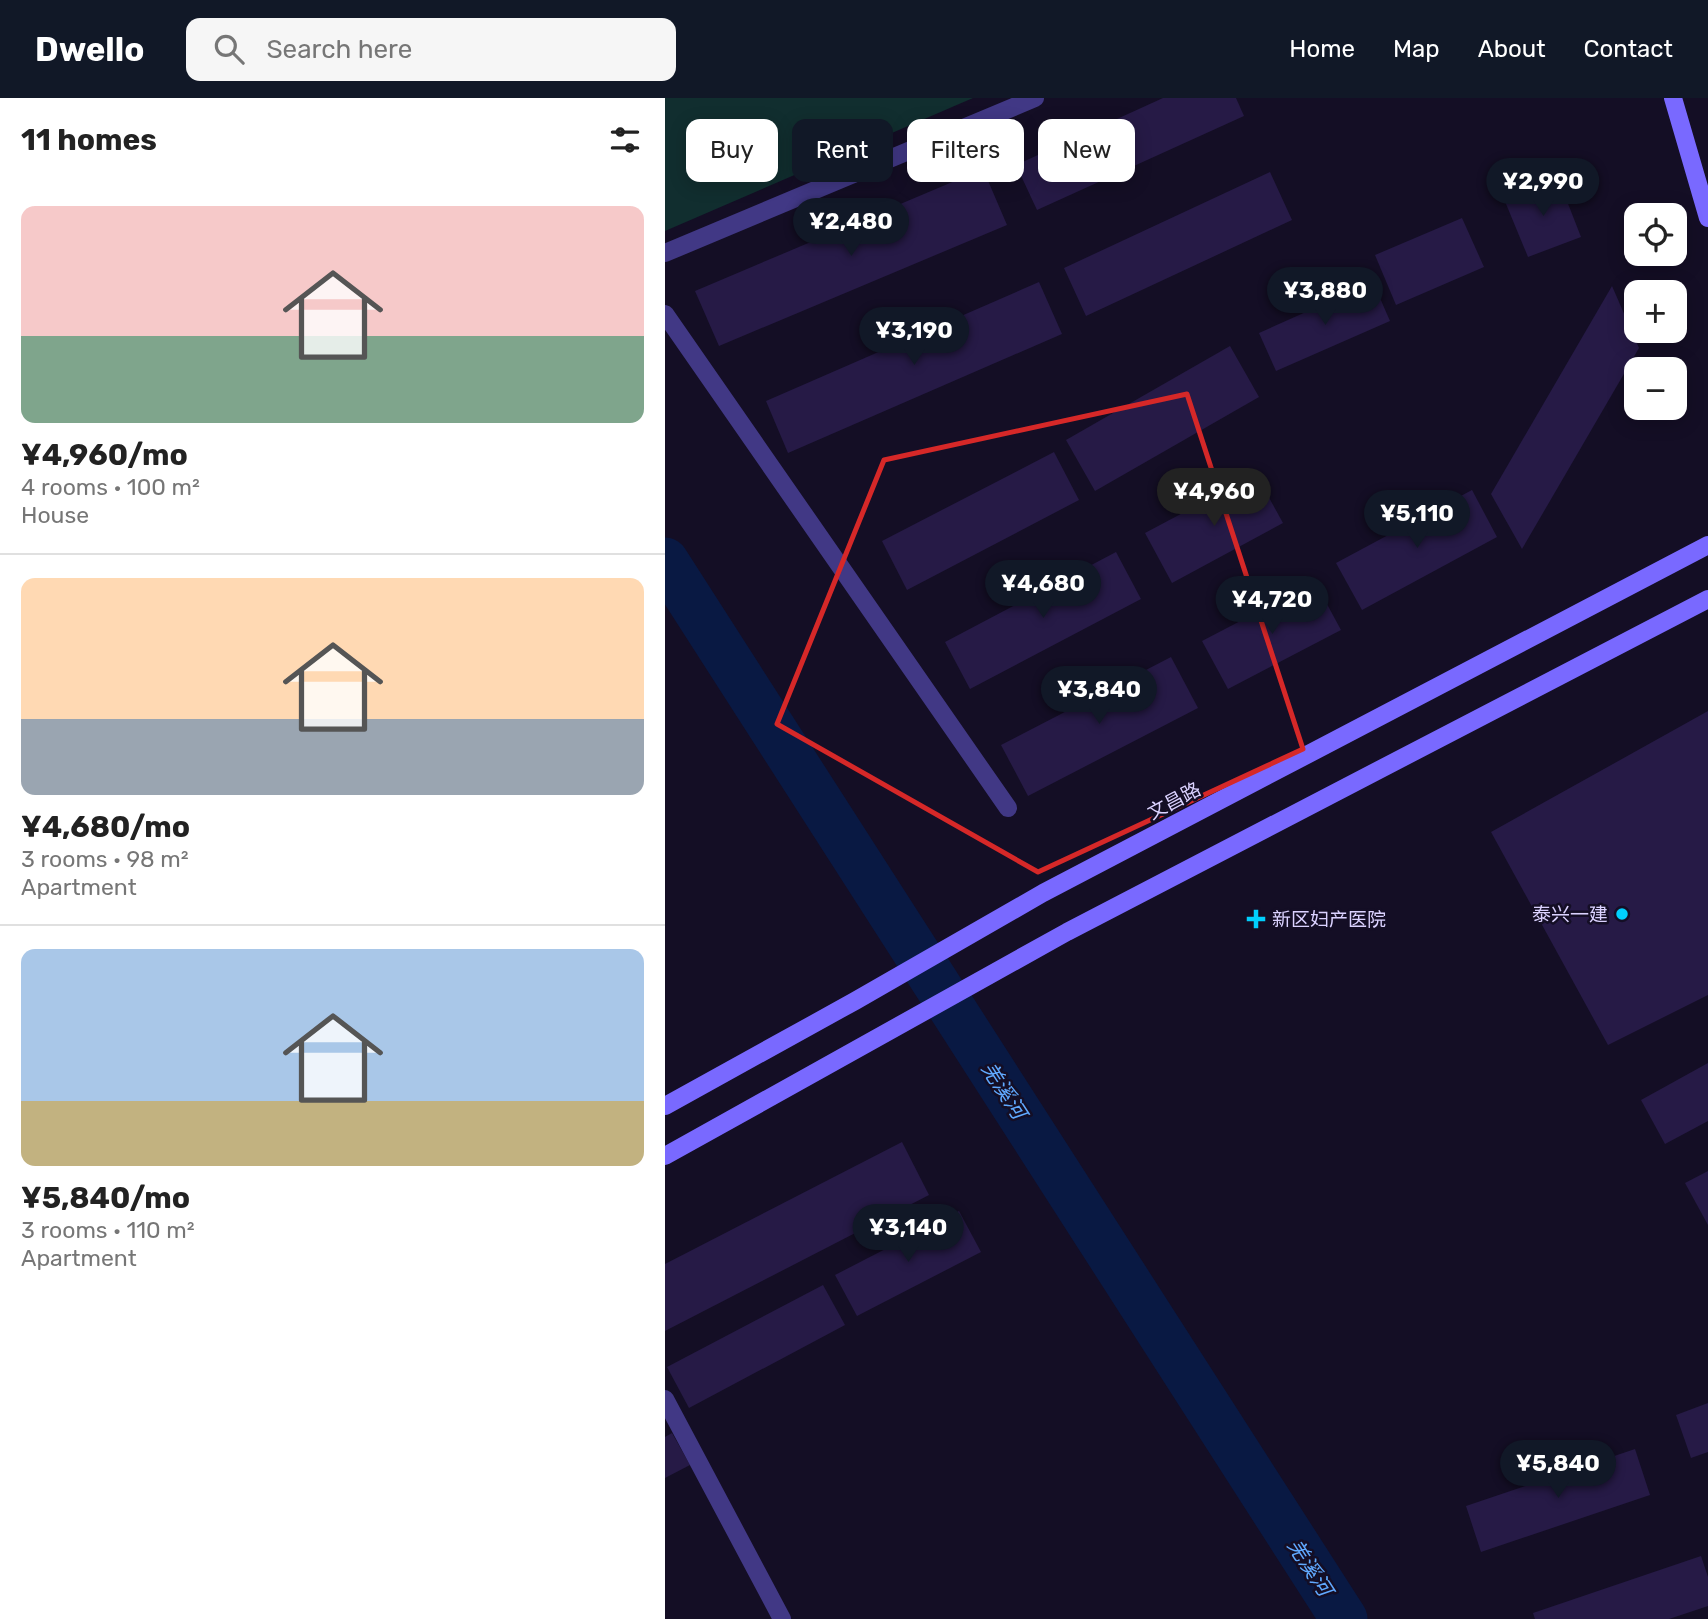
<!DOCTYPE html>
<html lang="en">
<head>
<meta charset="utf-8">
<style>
	:root { --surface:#fff; --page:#f6f6f6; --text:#222; --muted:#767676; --line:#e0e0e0; --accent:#111827 }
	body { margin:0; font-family:Rubik,"Noto Sans SC",sans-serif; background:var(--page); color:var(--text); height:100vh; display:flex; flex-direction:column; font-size:26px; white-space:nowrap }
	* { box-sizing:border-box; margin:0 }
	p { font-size:23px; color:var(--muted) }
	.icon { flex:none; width:38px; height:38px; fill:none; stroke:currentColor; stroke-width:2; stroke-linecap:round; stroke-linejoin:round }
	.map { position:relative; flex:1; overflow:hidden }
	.details { display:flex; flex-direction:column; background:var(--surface); width:665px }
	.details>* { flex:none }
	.guide { position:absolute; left:21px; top:21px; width:665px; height:63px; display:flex; gap:14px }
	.controls { position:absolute; left:959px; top:105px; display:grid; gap:14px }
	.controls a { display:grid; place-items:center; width:63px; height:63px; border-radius:14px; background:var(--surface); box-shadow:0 4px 18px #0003; font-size:35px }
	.price { position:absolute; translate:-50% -60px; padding:0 16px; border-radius:24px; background:var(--accent); color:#fff; font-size:23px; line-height:46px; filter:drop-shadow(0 2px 4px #0008) }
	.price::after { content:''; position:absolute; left:50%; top:42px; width:21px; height:16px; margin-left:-10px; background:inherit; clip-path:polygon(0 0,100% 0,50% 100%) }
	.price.active { background:#222; color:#fff }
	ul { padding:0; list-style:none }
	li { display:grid; align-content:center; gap:14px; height:371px; padding:0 21px }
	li+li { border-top:2px solid var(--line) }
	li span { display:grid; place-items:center; height:217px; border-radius:14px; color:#555 }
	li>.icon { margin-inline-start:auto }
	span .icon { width:126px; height:126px; fill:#fffc; stroke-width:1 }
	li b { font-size:30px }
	h2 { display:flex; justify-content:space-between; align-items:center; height:84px; padding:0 21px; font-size:30px }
	.pill { padding:0 24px; border-radius:14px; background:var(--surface); box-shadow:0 4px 18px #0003; font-size:24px; line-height:63px }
	.pill.active { background:var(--accent); color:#fff }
	header { display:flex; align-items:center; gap:42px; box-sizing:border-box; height:98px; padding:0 35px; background:var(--accent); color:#fff }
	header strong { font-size:33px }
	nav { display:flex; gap:38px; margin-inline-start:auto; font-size:24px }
	.search { width:490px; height:63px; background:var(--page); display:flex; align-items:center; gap:18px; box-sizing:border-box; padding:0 24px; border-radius:14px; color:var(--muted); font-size:26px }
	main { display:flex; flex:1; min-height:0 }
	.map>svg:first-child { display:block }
	.green { fill:#112e2f }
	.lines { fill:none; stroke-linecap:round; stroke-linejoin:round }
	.river { stroke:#091943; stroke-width:47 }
	.building { fill:#261a46 }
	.minor { stroke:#413885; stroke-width:18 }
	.secondary { stroke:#7969ff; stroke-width:18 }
	.marked { fill:none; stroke:#d62828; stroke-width:5; stroke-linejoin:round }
	.poi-dot { fill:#00cffd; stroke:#140e25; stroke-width:2.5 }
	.labels { text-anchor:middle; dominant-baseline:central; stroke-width:5; stroke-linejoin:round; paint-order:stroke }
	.street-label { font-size:19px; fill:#dbd2ff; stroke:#140e25 }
	.poi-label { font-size:19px; fill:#dbd2ff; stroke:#140e25; text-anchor:end }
	.water-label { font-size:21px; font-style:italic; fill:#60a9ff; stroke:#140e25 }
</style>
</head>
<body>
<header>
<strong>Dwello</strong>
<div class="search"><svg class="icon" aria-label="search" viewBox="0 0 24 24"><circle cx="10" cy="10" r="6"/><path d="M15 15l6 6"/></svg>Search here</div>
<nav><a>Home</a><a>Map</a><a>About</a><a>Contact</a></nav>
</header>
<main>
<section class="details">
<h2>11 homes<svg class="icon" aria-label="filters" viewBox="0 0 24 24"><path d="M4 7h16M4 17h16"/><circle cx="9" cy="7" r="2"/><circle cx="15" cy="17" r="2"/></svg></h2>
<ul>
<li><span style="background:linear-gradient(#f6c9c9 60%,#7fa58c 0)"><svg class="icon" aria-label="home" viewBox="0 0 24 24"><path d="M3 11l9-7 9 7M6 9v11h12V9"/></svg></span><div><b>¥4,960/mo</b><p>4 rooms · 100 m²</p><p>House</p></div></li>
<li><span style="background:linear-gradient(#ffd9b3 65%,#9aa5b1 0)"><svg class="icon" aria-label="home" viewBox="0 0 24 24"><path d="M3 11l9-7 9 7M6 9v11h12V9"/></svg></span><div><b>¥4,680/mo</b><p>3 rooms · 98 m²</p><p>Apartment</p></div></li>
<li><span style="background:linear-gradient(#a9c7e8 70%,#c2b280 0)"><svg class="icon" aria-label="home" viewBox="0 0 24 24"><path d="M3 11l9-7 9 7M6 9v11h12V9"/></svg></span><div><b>¥5,840/mo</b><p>3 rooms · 110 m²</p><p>Apartment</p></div></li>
</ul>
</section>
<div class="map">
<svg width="1043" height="1521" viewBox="0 0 1043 1521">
	<rect width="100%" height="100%" fill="#140e25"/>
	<path class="green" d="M0,0H308L0,133Z"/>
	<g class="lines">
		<path class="river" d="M0,463L679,1521"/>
	</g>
	<g class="building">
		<path d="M498,0H571L579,18L372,112L351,67Z"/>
		<path d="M318,71L342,127L54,248L30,193Z"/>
		<path d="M605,74L627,122L421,218L399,170Z"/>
		<path d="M893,80L916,139L863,159L839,101Z"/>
		<path d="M797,120L819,169L731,207L710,157Z"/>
		<path d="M374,184L397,236L123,355L101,303Z"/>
		<path d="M708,184L725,223L611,273L594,235Z"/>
		<path d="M947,188L974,250L857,451L826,396Z"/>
		<path d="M565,248L594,299L430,393L401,342Z"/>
		<path d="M389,354L414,402L242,492L217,443Z"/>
		<path d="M591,376L618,425L507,485L480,435Z"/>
		<path d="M807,392L832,439L697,512L671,465Z"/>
		<path d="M451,454L476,501L305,591L280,544Z"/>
		<path d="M650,484L676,532L563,591L537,543Z"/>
		<path d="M506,559L533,610L363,698L336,647Z"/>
		<path d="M1043,613V897L943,947L826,734Z"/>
		<path d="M1043,965V1023L1000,1046L976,1002Z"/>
		<path d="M237,1044L264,1097L0,1233V1166Z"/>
		<path d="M1043,1073V1127L1020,1085Z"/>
		<path d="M294,1113L316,1154L192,1218L170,1177Z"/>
		<path d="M158,1187L180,1227L24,1310L2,1269Z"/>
		<path d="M1043,1305V1354L1026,1360L1011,1317Z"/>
		<path d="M7,1335L25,1367L0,1380V1339Z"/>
		<path d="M970,1351L985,1397L816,1454L801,1408Z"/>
		<path d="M1036,1458L1043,1479V1508L1004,1521H870L868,1515Z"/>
	</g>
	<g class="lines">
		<g class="minor">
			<path d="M0,155L370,0"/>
			<path d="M0,216L343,710"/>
			<path d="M0,1301L117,1521"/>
		</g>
		<g class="secondary">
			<path d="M1008,0L1043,120"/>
			<path d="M0,1008L190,903L378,795L1043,447"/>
			<path d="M0,1058L402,834L1043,501"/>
		</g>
	</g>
	<path class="marked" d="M522,296L638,651L373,774L112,626L219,362Z"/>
	<g class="poi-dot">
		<circle cx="957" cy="816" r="7"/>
		<path d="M587.5 810.5h7v7h7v7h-7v7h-7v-7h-7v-7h7z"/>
	</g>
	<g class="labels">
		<g class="street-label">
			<text transform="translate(509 703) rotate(-28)">文昌路</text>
		</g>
		<g class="poi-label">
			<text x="943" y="816">泰兴一建</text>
			<text x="607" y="821" text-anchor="start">新区妇产医院</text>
		</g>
		<g class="water-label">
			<text transform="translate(339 992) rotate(57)">羌溪河</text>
			<text transform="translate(645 1469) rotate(57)">羌溪河</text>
		</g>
	</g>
</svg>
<div class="controls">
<a><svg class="icon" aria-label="locate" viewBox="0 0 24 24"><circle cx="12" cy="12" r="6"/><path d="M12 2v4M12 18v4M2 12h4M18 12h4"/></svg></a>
<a>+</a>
<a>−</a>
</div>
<b class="price" style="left:878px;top:120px">¥2,990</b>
<b class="price" style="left:186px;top:160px">¥2,480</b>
<b class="price" style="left:660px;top:229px">¥3,880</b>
<b class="price" style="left:249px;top:269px">¥3,190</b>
<b class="price active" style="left:549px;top:430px">¥4,960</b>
<b class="price" style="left:752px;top:452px">¥5,110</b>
<b class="price" style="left:378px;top:522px">¥4,680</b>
<b class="price" style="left:607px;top:538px">¥4,720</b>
<b class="price" style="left:434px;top:628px">¥3,840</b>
<b class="price" style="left:243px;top:1166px">¥3,140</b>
<b class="price" style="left:893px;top:1402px">¥5,840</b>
<div class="guide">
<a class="pill">Buy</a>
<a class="pill active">Rent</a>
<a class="pill">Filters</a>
<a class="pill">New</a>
</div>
</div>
</main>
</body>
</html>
